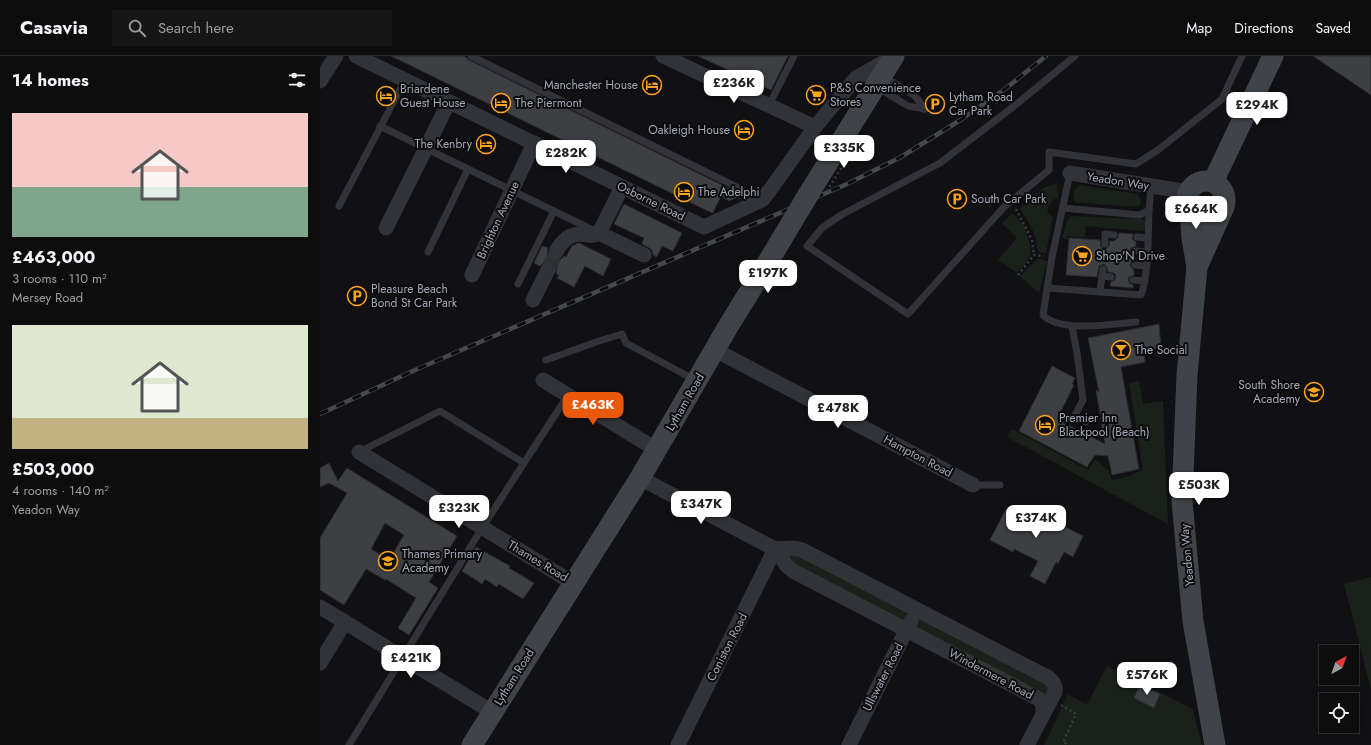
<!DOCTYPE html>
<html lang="en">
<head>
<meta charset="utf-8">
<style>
	:root { --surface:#0d0d0e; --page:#161617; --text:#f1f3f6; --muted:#9a9c9e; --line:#2d2d2e; --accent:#ea580c }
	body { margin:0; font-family:Jost,sans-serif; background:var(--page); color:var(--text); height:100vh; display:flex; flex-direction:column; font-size:15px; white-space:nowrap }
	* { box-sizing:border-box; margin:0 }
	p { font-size:13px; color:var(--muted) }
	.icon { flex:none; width:22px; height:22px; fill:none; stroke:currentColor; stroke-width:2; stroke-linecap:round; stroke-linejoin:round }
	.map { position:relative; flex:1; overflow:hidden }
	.drawer { display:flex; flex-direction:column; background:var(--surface); width:320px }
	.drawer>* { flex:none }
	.needle { width:26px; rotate:40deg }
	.tools { position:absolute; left:999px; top:589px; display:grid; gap:8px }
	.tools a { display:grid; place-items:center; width:40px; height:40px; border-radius:0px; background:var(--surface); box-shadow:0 2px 6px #0003,0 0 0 1px var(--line); font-size:20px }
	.price { position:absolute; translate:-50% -34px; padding:0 9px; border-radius:8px; background:#fff; color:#222; font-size:13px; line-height:26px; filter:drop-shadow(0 1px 2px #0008) }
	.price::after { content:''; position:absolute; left:50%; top:24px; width:12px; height:9px; margin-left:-6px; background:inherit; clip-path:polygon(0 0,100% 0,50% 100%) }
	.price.on { background:var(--accent); color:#fff }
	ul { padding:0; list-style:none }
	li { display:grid; align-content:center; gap:8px; height:212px; padding:0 12px }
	li span { display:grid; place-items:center; height:124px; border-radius:0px; color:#555 }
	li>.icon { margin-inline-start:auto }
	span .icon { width:72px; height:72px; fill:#fffc; stroke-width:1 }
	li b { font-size:17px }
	h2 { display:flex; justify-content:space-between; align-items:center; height:48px; padding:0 12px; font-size:17px }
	header { display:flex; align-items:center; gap:24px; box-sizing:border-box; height:56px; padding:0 20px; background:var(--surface); border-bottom:1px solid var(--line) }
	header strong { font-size:19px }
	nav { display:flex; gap:22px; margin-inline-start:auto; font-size:14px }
	.search { width:280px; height:36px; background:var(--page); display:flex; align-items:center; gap:10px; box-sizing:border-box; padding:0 14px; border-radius:0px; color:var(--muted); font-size:15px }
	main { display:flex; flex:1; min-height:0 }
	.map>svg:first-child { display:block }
	.green { fill:#19211a }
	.building { fill:#3d3f43; stroke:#2b2b2f; fill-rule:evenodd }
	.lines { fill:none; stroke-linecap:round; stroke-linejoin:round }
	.street-tunnel { stroke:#2e2f33; stroke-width:15; stroke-dasharray:15 8; stroke-linecap:butt }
	.path { stroke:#383b3f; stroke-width:2.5; stroke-dasharray:2 3; stroke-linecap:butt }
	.lane { stroke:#323338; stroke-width:7 }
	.street { stroke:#323338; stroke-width:15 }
	.secondary { stroke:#404348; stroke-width:21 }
	.rail-casing { stroke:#45484d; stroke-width:4.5 }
	.rail { stroke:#0c0c0e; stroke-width:3; stroke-dasharray:9; stroke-linecap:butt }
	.path-bridge { stroke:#383b3f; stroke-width:2.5; stroke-dasharray:2 3; stroke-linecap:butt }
	.secondary-bridge { stroke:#404348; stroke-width:21 }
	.labels { text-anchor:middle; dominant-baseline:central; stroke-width:4; stroke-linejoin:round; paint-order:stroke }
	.poi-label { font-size:12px; fill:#a2a9b5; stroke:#0c0c0e; text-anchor:start }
	.street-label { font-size:12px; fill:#a2a9b5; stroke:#0c0c0e }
</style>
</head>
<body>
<header>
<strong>Casavia</strong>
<div class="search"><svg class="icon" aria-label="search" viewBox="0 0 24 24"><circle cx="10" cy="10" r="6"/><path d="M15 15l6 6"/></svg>Search here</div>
<nav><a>Map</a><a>Directions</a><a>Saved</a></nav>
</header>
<main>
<section class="drawer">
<h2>14 homes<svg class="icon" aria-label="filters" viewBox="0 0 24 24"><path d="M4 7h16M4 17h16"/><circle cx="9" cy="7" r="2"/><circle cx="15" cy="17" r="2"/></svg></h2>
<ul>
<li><span style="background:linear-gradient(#f6c9c9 60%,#7fa58c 0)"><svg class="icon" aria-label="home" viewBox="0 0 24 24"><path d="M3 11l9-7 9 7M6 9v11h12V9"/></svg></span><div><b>£463,000</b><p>3 rooms · 110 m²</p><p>Mersey Road</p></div></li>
<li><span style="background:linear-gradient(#dfe7d0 75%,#c2b280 0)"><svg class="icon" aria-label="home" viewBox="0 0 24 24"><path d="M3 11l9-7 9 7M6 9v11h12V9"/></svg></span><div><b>£503,000</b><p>4 rooms · 140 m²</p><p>Yeadon Way</p></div></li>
</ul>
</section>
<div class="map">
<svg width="1051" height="689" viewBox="0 0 1051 689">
	<rect width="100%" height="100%" fill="#111113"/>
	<g class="green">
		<path d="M737,127L738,142C731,143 728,150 727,156L733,162L726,197L719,196C716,192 717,188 716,183C713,172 705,162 700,152L724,132Z"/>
		<path d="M760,129L817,138L821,144L820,149L811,151L755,146L753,139L754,134Z"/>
		<path d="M692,158C703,163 713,187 710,199C708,206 702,212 697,217L678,204L697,182L682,167Z"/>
		<path d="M751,160L821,163L824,164L826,167L825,174L823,175L766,170L765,181L748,180L747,183L742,182L747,165Z"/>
		<path d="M718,202L727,205L719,237L700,220Z"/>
		<path d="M819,325L823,348L843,345L848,468L687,381L692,373L768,414L775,403L789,415L792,424L812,420V418L823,414L809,327Z"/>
		<path d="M469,492L733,626L724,653L467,510Z"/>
		<path d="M1051,521V633L1024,528Z"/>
		<path d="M787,610L873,653L882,689H724L748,638L767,649Z"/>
	</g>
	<g class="building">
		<path d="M71,0H144L149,4L422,139L409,145L401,140L393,157H392Z"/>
		<path d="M378,0H468L451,34Z"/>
		<path d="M993,0H1051V39Z"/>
		<path d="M304,148L362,177L353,195L342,190L337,201L333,199L332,194L328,191L322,188L324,182L294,168Z"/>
		<path d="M799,177L813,178L812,183L816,186V190L811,192L810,195L812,199L815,200V204L811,206L810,209L811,211L814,214V219L809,221L808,224L810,228L813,229V232L790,230L791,226L795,224L796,219L794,217L788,216L787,211L784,208L779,210L777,221L746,219L749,182L780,184L781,191L785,193L789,190L790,185H794L798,182Z"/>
		<path d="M259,187L291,203L283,220L265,210L254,231L237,222L239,219L236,218L237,213L236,209L232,206L227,205L223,207L220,210L214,207L222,190L228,192L227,197L229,201L232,204L237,205L241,203L244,200L246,201L252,190Z"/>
		<path d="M839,268L841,292L824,295L825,306L801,311L819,413L792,419L788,400L775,399L767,411L699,375L732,310L755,322L752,328L754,329L737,363L785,388L776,334L779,336L768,282Z"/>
		<path d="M9,407L18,425L27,412L137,480L109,526L118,532L89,579L78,572L96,542L66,523L65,524L46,513L24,549L0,534V482L27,437L9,427L0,431V412ZM65,467L84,479L69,504L51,493Z"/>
		<path d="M696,452L707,457L709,452L763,480L753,501L744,496L738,508L736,506L725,528L710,520L718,505L694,493L693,496L670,484L686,453L693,456Z"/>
		<path d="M156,491L190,510L189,512L214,527L203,543L179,528L177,531L165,523L162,528L142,515Z"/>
		<path d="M820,629L840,638L834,652L814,642Z"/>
	</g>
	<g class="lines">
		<path class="street-tunnel" d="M228,214L236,196"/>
		<g class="path">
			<path d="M696,153L712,184L714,199"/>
			<path d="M698,219L714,199L724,200"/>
			<path d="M741,649L756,658L743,686L749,689"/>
		</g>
		<g class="lane">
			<path d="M151,0L441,143"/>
			<path d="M755,0L698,47L620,107L521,159L502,172L487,190L588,258L684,151L729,114V96L816,108L838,94L902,43L922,0"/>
			<path d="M563,20L595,40L605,53"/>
			<path d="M557,31L588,50L605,53"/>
			<path d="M449,49L474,0"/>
			<path d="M60,70L277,176"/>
			<path d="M750,117L732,201L723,259C739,277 793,268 816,266"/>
			<path d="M19,150L85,24"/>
			<path d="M743,152L820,159L829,154L831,131"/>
			<path d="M817,181L828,182"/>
			<path d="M785,188V178L794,179"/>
			<path d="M815,195L827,196"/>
			<path d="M108,196L148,113"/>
			<path d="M815,209L826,210"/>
			<path d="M782,220L791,221"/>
			<path d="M813,224L825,225"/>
			<path d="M198,228L234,155"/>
			<path d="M728,232L821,239C829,217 828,179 829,154"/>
			<path d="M780,236L783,213"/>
			<path d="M752,270L757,297L763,344L755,359L766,366"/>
			<path d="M226,304L279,285L302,278L306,287L375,324"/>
			<path d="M39,396L120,355L204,407"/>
			<path d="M653,429H680"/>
			<path d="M29,689L162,472L248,339"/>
		</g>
		<g class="street">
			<path d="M36,0L384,171L442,144L450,134L495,71L536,22L573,1"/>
			<path d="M343,0L495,71"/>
			<path d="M0,25L16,0"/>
			<path d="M750,117L869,136"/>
			<path d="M66,172L129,46"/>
			<path d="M279,177L324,199"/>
			<path d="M236,196C241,186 249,178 261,178C267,179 273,181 279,177L302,131"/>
			<path d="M152,219L214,87"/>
			<path d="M213,244L228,214"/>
			<path d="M395,294L653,429"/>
			<path d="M223,324L337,394"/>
			<path d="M39,396L253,527"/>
			<path d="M320,422L455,493L467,510L473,515L719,643L723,648V659"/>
			<path d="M455,493L474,492L482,494L729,622C734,626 736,630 735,636L707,689"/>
			<path d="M0,551L172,656"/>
			<path d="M0,607L25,566"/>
			<path d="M358,689L455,493"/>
			<path d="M529,689L591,565"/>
		</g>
		<g class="secondary">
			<circle cx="886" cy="144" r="19"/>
			<path d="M893,126L953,0"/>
			<path d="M491,134L574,0"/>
			<path d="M870,154L872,182L877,211L867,319L862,445L873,565L895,689"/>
			<path d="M877,211L904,151"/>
			<path d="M152,689L320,422L409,269L454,196"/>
		</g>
		<defs>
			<path id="rail" d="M0,358L95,314L527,128L581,101L642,63L685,33L726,0"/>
		</defs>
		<use href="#rail" class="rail-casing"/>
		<use href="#rail" class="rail"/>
		<path class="path-bridge" d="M507,135L528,101"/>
		<path class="secondary-bridge" d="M454,196L491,134"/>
	</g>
	<defs>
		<symbol id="hotel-ring" viewBox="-11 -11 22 22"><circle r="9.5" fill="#0c0c0e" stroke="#ffa41d" stroke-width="1.5"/><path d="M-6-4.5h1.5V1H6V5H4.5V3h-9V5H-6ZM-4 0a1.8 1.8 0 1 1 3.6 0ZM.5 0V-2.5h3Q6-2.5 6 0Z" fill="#ffa41d"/></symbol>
		<symbol id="supermarket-ring" viewBox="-11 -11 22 22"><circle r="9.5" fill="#0c0c0e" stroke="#ffa41d" stroke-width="1.5"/><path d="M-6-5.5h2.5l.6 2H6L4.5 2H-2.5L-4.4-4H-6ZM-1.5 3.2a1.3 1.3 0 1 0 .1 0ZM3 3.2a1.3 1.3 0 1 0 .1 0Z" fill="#ffa41d"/></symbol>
		<symbol id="parking-ring" viewBox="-11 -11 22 22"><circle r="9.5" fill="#0c0c0e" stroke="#ffa41d" stroke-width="1.5"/><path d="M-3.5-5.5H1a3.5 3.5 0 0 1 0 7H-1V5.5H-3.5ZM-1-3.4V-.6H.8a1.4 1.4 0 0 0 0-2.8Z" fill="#ffa41d"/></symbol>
		<symbol id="bar-ring" viewBox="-11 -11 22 22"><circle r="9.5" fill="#0c0c0e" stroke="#ffa41d" stroke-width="1.5"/><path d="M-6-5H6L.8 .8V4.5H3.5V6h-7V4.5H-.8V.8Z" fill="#ffa41d"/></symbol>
		<symbol id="school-ring" viewBox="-11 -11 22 22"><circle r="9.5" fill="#0c0c0e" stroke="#ffa41d" stroke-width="1.5"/><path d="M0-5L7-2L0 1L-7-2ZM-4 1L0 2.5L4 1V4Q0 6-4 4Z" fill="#ffa41d"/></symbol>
	</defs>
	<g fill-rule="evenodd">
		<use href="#hotel-ring" x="321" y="18" width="22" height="22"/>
		<use href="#supermarket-ring" x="485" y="28" width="22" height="22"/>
		<use href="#hotel-ring" x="55" y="29" width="22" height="22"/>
		<use href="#hotel-ring" x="170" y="36" width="22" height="22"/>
		<use href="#parking-ring" x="604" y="37" width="22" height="22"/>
		<use href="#hotel-ring" x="413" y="63" width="22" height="22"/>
		<use href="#hotel-ring" x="155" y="77" width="22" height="22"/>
		<use href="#hotel-ring" x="353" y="125" width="22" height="22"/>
		<use href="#parking-ring" x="626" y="132" width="22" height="22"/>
		<use href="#supermarket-ring" x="751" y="189" width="22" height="22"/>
		<use href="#parking-ring" x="26" y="229" width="22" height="22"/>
		<use href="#bar-ring" x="790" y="283" width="22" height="22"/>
		<use href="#school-ring" x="983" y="325" width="22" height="22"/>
		<use href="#hotel-ring" x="714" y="358" width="22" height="22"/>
		<use href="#school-ring" x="57" y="494" width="22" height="22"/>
	</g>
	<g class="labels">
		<g class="poi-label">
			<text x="318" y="29" text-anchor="end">Manchester House</text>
			<text x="510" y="32">P&amp;S Convenience<tspan x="510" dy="14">Stores</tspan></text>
			<text x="80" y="33">Briardene<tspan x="80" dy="14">Guest House</tspan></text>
			<text x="629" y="41">Lytham Road<tspan x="629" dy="14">Car Park</tspan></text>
			<text x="195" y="47">The Piermont</text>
			<text x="410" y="74" text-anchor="end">Oakleigh House</text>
			<text x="152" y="88" text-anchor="end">The Kenbry</text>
			<text x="378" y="136">The Adelphi</text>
			<text x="651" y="143">South Car Park</text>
			<text x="776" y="200">Shop'N Drive</text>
			<text x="51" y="233">Pleasure Beach<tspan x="51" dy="14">Bond St Car Park</tspan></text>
			<text x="815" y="294">The Social</text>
			<text x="980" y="329" text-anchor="end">South Shore<tspan x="980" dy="14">Academy</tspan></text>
			<text x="739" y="362">Premier Inn<tspan x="739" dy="14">Blackpool (Beach)</tspan></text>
			<text x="82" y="498">Thames Primary<tspan x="82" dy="14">Academy</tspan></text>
		</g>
		<g class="street-label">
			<text transform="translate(798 125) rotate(9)">Yeadon Way</text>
			<text transform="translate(331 145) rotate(26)">Osborne Road</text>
			<text transform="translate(178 164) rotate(-65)">Brighton Avenue</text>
			<text transform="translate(365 346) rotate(-60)">Lytham Road</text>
			<text transform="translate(598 400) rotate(28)">Hampton Road</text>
			<text transform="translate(867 499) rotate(-95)">Yeadon Way</text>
			<text transform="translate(218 505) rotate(31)">Thames Road</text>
			<text transform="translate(407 591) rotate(-63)">Coniston Road</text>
			<text transform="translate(671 618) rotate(28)">Windermere Road</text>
			<text transform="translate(194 621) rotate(-58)">Lytham Road</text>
			<text transform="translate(563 621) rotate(-63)">Ullswater Road</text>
		</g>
	</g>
</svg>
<div class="tools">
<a><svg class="needle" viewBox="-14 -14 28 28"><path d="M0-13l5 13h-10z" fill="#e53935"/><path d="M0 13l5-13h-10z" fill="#9a9c9e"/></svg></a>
<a><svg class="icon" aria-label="locate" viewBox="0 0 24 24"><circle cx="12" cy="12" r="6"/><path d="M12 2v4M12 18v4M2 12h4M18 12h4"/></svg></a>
</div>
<b class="price" style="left:414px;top:48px">£236K</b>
<b class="price" style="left:937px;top:70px">£294K</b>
<b class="price" style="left:524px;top:113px">£335K</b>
<b class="price" style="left:246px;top:118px">£282K</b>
<b class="price" style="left:876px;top:174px">£664K</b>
<b class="price" style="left:448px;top:238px">£197K</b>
<b class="price on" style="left:273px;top:370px">£463K</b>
<b class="price" style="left:518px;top:373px">£478K</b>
<b class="price" style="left:879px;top:450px">£503K</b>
<b class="price" style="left:381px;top:469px">£347K</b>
<b class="price" style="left:139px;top:473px">£323K</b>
<b class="price" style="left:716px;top:483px">£374K</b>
<b class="price" style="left:91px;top:623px">£421K</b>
<b class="price" style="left:827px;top:640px">£576K</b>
</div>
</main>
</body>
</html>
